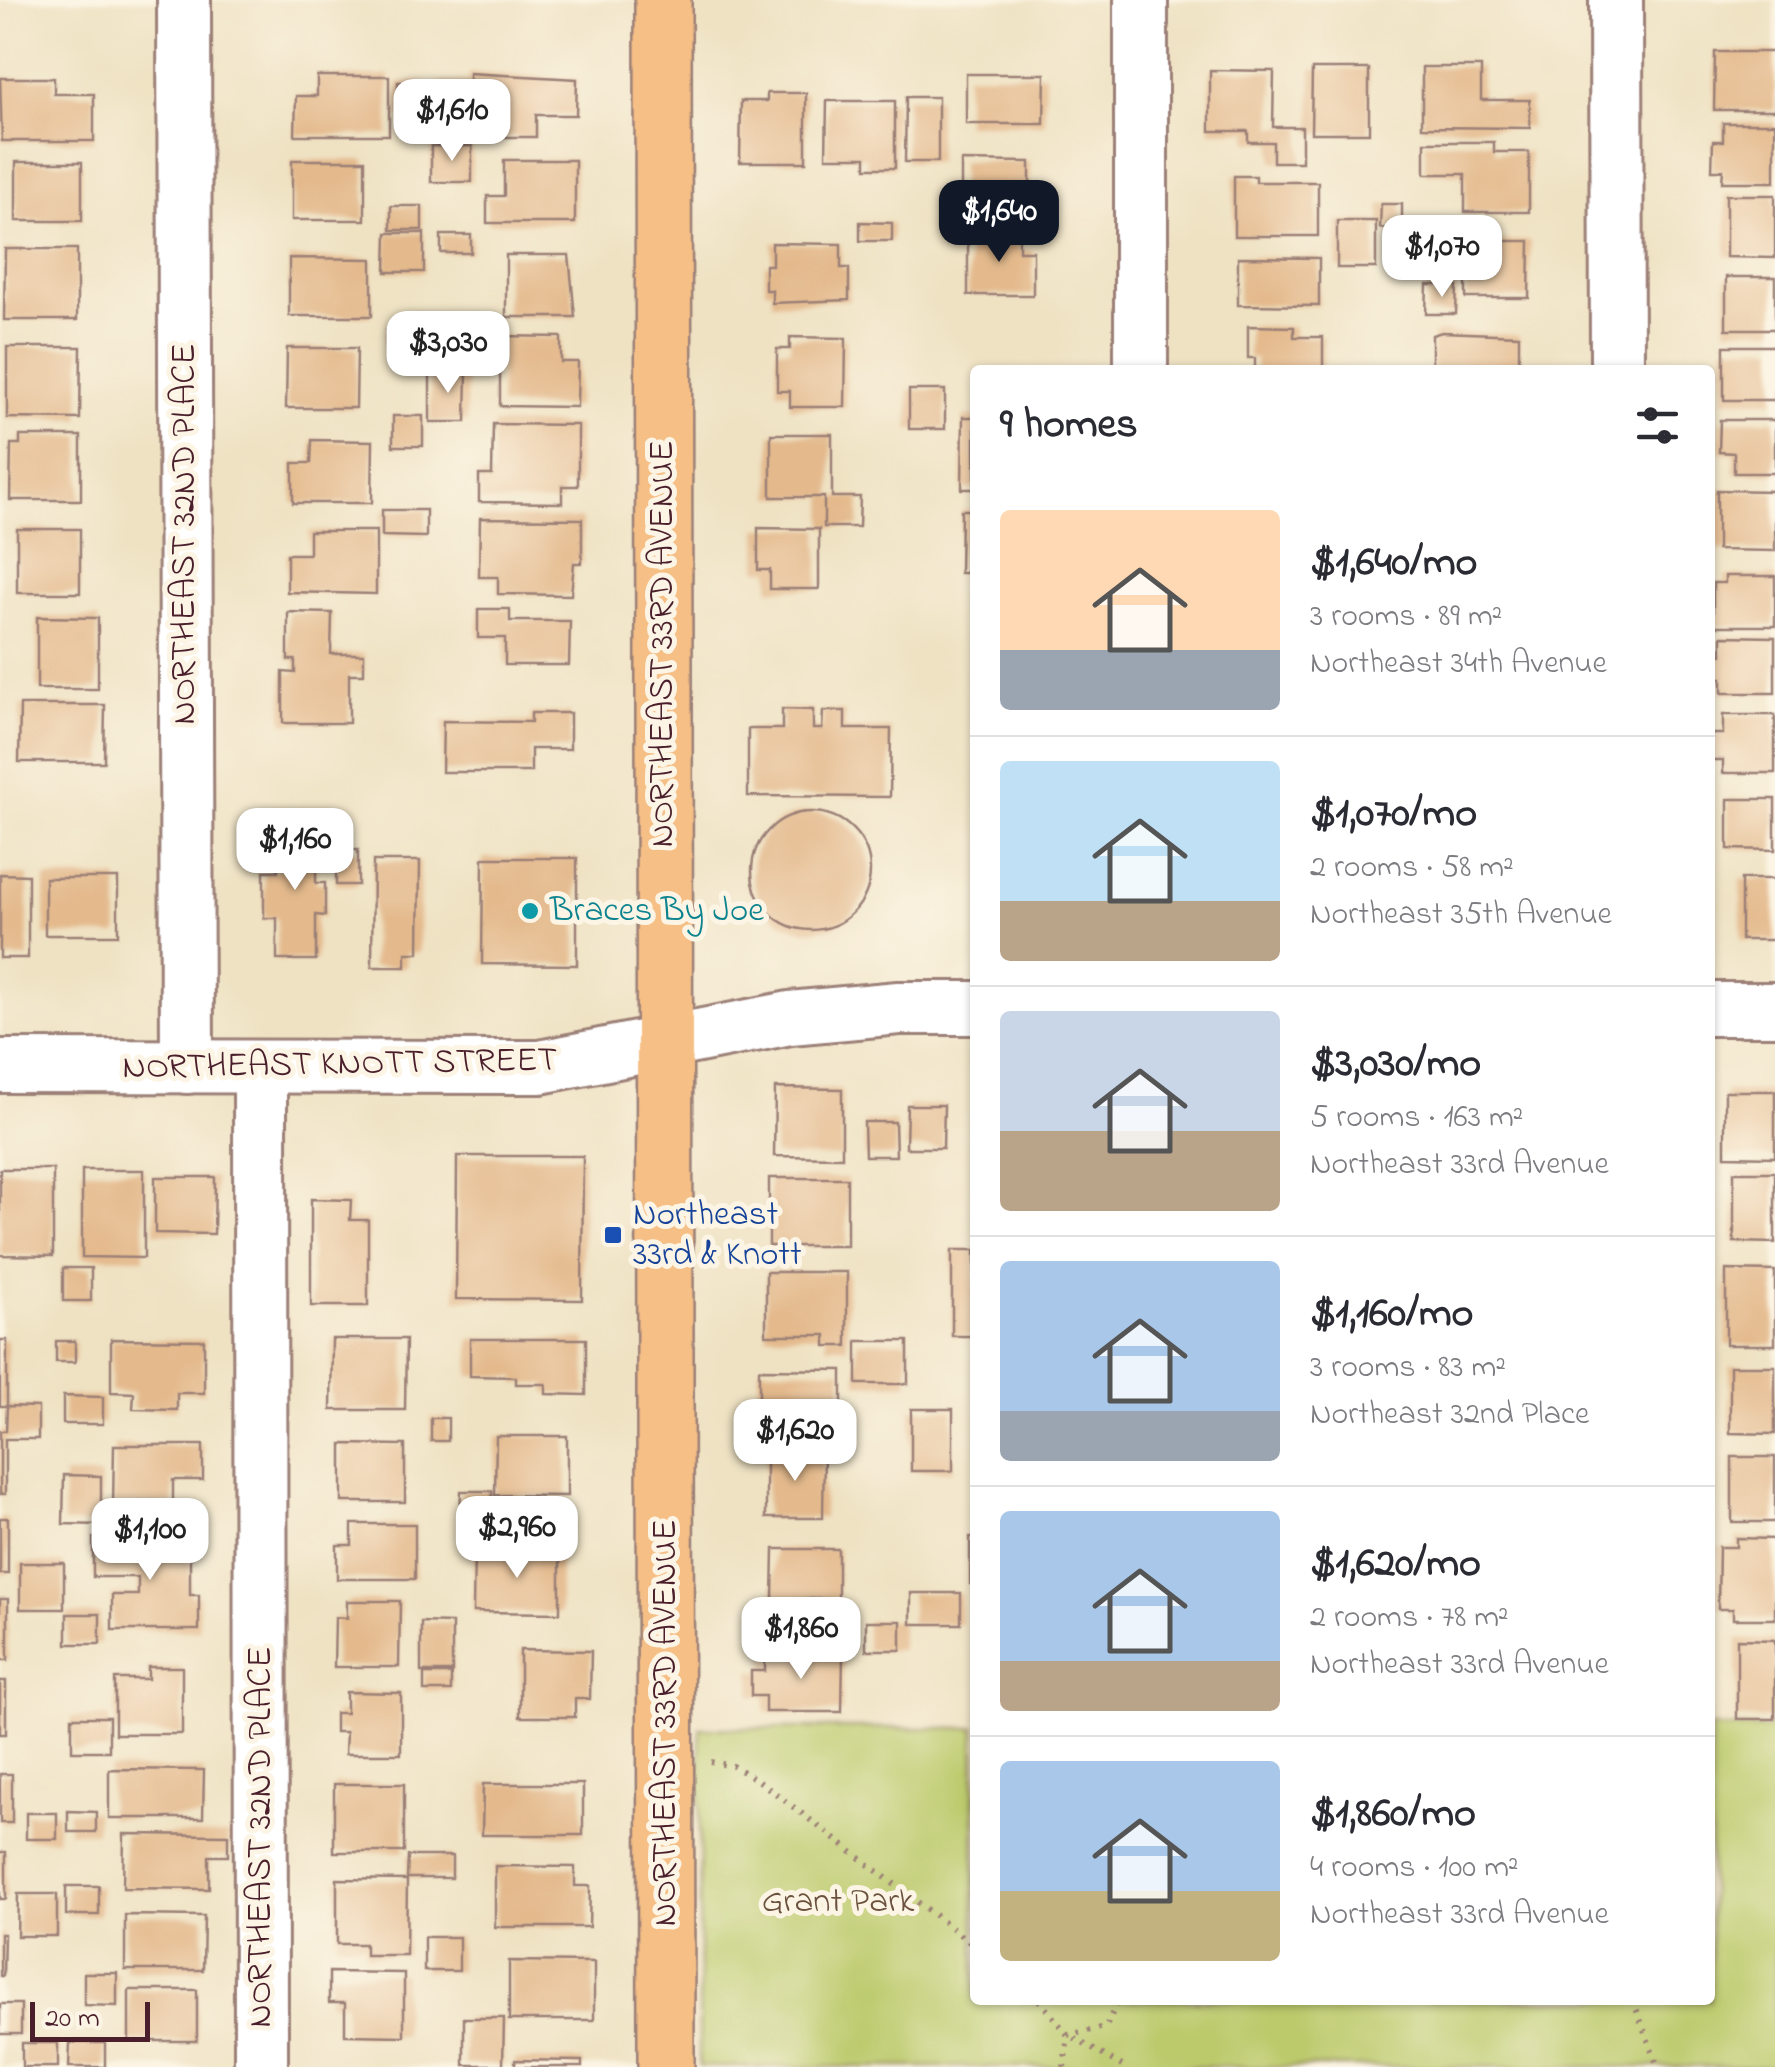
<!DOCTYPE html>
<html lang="en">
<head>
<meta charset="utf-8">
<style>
	:root { --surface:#fff; --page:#f2f2f3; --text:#2b2b33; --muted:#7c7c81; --line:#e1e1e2; --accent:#111827 }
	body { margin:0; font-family:"Indie Flower",sans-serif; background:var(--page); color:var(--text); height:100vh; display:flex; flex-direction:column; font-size:38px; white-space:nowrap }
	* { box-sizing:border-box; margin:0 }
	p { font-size:32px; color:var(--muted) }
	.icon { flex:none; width:55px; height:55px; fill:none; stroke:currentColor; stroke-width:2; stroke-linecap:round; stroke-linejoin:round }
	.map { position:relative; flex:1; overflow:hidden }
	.panel { position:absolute; left:970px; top:365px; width:745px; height:1640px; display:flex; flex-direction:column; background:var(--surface); border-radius:10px; box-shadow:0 2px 8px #0004 }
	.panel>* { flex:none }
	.scale { position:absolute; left:30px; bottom:25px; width:120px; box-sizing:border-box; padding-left:10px; border:5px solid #4a1f2b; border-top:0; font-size:28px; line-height:35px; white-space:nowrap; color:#4a1f2b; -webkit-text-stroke:8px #fcf5e5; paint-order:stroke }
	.price { position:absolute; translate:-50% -85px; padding:0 22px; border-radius:20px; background:#fff; color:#222; font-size:32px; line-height:65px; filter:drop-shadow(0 2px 5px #0008) }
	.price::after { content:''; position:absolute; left:50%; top:60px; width:30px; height:22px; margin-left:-15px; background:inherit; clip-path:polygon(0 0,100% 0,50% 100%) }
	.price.on { background:var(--accent); color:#fff }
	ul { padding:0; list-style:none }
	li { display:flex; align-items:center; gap:30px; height:250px; padding:0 30px }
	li+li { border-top:2px solid var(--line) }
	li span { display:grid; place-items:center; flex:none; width:280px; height:200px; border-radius:10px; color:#555 }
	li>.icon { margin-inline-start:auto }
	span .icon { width:120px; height:120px; fill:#fffc; stroke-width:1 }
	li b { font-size:42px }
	h2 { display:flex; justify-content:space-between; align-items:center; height:120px; padding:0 30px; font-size:42px }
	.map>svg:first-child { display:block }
	.green { fill:#bcca6c; stroke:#83744c; stroke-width:2.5 }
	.building { fill:#e4ba8d }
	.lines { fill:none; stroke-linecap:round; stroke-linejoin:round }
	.minor-casing { stroke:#9c8077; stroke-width:58 }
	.major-casing { stroke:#9c8077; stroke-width:60 }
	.path { stroke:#9c8077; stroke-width:6; stroke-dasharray:2.5 8; stroke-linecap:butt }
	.minor { stroke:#fff; stroke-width:52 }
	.major { stroke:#f5bf86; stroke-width:55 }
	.culture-dot { fill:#0f9aa8; stroke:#fcf5e5; stroke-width:4 }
	.transit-dot { fill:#1a4fb4; stroke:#fcf5e5; stroke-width:4 }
	.labels { text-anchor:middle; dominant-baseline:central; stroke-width:10; stroke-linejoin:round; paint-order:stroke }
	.street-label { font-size:35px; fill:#4a1f2b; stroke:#fcf5e5 }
	.culture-label { font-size:35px; fill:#0d838f; stroke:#fcf5e5; text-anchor:start }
	.transit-label { font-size:35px; fill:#164399; stroke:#fcf5e5; text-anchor:start }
	.park-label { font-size:35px; fill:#6c523e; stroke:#fcf5e5 }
</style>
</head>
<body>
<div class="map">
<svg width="1775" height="2067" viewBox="0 0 1775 2067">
	<rect width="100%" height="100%" fill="#fcf5e5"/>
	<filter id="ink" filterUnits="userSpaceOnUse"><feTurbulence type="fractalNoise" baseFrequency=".01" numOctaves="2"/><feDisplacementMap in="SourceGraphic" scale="20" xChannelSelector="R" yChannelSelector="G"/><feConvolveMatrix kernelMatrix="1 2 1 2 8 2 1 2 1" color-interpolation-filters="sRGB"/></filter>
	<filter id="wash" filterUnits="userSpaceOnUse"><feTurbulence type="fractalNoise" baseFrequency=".0048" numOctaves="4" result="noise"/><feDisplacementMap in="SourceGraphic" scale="40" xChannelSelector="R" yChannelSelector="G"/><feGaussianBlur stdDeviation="2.25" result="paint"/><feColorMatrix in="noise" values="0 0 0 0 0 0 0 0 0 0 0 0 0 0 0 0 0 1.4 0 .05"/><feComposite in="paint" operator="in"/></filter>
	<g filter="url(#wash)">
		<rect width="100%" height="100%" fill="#efe2c3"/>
		<path class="green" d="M700,1728H975V2000H1710V1728H1775V2067H699Z"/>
		<g id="blocks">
			<g class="building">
				<path d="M1715,52H1775V110H1714Z"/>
				<path d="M1422,67H1481V100H1530V128L1422,127Z"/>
				<path d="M1312,69H1369V133H1311Z"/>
				<path d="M1210,70L1274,71L1273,127H1302V162H1273V142H1248V131H1210Z"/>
				<path d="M469,73L577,79L576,115H536V137H469V123H439V82H469Z"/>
				<path d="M966,74H1045L1044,124H966Z"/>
				<path d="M317,76H389V135H295L296,96H317Z"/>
				<path d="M0,78H54V94H94V141H2Z"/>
				<rect x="398" y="82" width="25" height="35"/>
				<path d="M767,93H806V162H740L741,101H767Z"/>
				<path d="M906,97H938V162H905Z"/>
				<path d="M827,101H895V168H866V157H826Z"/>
				<path d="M1723,123H1775V182H1722L1723,170H1712L1713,141H1723Z"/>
				<path d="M1425,142H1494V152H1529V212H1465V174H1425Z"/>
				<rect x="431" y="146" width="41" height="36"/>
				<rect x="292" y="160" width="73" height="60"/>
				<path d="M504,160H575V223H487V196H504Z"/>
				<path d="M961,161L1030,162V187H1038V215H961Z"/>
				<rect x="16" y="162" width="66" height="59"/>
				<path d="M1234,176H1256V182H1318V236H1234Z"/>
				<path d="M1726,195H1775V258L1726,257Z"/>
				<path d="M1381,204H1402V229L1380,228Z"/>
				<rect x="391" y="206" width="31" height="24"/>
				<rect x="1337" y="221" width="39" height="47"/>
				<path d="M860,222L892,223V241H860Z"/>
				<path d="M387,233H424V272H386Z"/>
				<path d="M968,233H1019V251H1033V295H968Z"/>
				<rect x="441" y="235" width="30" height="18"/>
				<path d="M1466,241H1530L1529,298H1466Z"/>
				<path d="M772,243L841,244V268H849V300L772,303V290H765V265H772Z"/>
				<path d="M5,249H77V320H4Z"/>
				<path d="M506,255H569L575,317H506Z"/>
				<path d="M1238,257L1319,258V306L1238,305Z"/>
				<path d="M289,258L372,259V316H289Z"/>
				<path d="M1425,261H1457V279L1425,278Z"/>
				<rect x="1726" y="277" width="49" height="52"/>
				<path d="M1427,285H1457L1456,314H1426Z"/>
				<path d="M1248,326L1294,327V337H1323V370H1255V358H1248Z"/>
				<rect x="386" y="331" width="37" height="28"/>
				<path d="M1442,332L1519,335V370H1432V335Z"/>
				<path d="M500,336L561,337V362H578L577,407L500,406Z"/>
				<path d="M790,337L846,338L845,407H790V391H777V349H790Z"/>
				<rect x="1724" y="346" width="51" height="54"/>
				<path d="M7,347H81L80,419L7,418Z"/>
				<path d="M287,348H357L356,408H286Z"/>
				<path d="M430,371H467L466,422H430Z"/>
				<rect x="909" y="390" width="36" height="39"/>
				<rect x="393" y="416" width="30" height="30"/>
				<path d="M963,417H975V489H962Z"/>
				<path d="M1720,420H1775V473H1734V453L1719,452Z"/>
				<path d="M493,424L578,425V486H562V503L479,502V475H492Z"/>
				<path d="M771,434H832V497H860L859,527H824V497H771Z"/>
				<path d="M20,436H81V500H10L11,444H20Z"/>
				<path d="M312,440L373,441L372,503H293V463H311Z"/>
				<path d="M1717,490L1775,491V551L1717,550Z"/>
				<path d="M382,510H426V537L382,536Z"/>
				<path d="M961,510H975V573H960Z"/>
				<path d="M480,518L582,519V563H574L571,595L498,594V577H479Z"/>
				<path d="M758,528L819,529V589H770V570H758Z"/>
				<rect x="17" y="529" width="63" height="64"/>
				<path d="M309,531H376V594L287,592V554H309Z"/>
				<path d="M1725,576H1775V626H1713V583H1725Z"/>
				<path d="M478,609H510V621H570L569,665H505V638H478Z"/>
				<path d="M288,612L332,613L331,654H364V674H349V723H283V672L295,673V660H288Z"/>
				<path d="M37,617L98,618V689H37Z"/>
				<path d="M1722,636L1775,637V693H1722V678H1713L1714,654H1722Z"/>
				<path d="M20,705H105L104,762H19Z"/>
				<path d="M782,709L813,710V729H822L823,711H845V729H891L890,797L748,796V729H782Z"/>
				<path d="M531,713H570V749H531V772H442L443,721L531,722Z"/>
				<path d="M1723,715H1775V773H1723V760H1710L1711,734H1723Z"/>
				<path d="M1728,799H1775V850L1728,849Z"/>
				<circle cx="811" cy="871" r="59"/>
				<path d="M278,823H316V883H325V916L316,915V960H277V918H264V871H278Z"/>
				<rect x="336" y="850" width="22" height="35"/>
				<path d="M483,858H577V965L482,964Z"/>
				<path d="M373,861H420L419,953H406V967H372Z"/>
				<path d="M0,874L28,875V958H0Z"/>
				<rect x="45" y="878" width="73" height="57"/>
				<rect x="1741" y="879" width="34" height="61"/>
				<path d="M775,1088L842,1089V1157L774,1156Z"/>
				<path d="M1725,1091H1775V1157L1725,1156Z"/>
				<path d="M907,1105H944L943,1148H906Z"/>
				<path d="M864,1122H895L896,1156H865Z"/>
				<path d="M457,1156H583L582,1300L456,1299Z"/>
				<path d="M0,1169H53V1256L0,1255Z"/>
				<path d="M82,1170H144V1258L82,1257Z"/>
				<path d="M1734,1172H1775V1243L1734,1242Z"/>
				<path d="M155,1177H215L214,1234L155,1233Z"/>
				<rect x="769" y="1178" width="78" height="68"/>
				<path d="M311,1199L351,1200L350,1220H368V1306H311Z"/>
				<rect x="952" y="1250" width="23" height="86"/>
				<rect x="63" y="1268" width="28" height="33"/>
				<path d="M1726,1270L1775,1271V1345H1726Z"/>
				<path d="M766,1272H847V1346H826V1335H766Z"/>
				<path d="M111,1339L204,1340V1393H177V1410L133,1409L134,1393L111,1392Z"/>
				<path d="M332,1339H406L405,1410H331Z"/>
				<path d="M470,1339H586V1395L546,1394V1384H516V1377L470,1376Z"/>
				<rect x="0" y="1340" width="7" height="66"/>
				<rect x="56" y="1341" width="19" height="21"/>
				<rect x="857" y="1341" width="51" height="43"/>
				<path d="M1730,1366H1775V1434L1730,1433Z"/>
				<path d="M759,1369L842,1370V1423H759Z"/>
				<path d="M63,1396L103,1397V1424H63Z"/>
				<path d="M7,1406L38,1407V1439H5V1494H0V1431H6Z"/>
				<rect x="911" y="1409" width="42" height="62"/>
				<rect x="431" y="1418" width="17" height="23"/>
				<path d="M496,1436H567V1496L495,1495Z"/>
				<path d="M342,1444L405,1445V1502H342Z"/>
				<path d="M114,1445H203V1480H173V1504H113Z"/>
				<path d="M766,1450H824L823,1518H766Z"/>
				<rect x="1732" y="1457" width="43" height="65"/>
				<path d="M64,1475L101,1476V1525L63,1524Z"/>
				<path d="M461,1491H492V1516H505V1548H475V1515H460Z"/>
				<rect x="0" y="1518" width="8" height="56"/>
				<path d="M352,1524H415V1579H337V1545H352Z"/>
				<rect x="970" y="1537" width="5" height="47"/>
				<path d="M93,1538L190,1539V1595H199V1630H112V1595H138V1577H93Z"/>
				<path d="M1736,1538L1775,1539V1619H1733V1609H1718L1719,1547H1736Z"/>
				<path d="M774,1549H838V1599H773Z"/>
				<path d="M474,1550H560V1613L473,1612Z"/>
				<rect x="20" y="1563" width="44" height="46"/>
				<rect x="911" y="1593" width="50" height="31"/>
				<rect x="0" y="1599" width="8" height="61"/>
				<path d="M347,1601H400L399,1667H334L335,1617L347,1618Z"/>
				<rect x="67" y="1614" width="33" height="30"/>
				<rect x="866" y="1621" width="35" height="29"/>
				<path d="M421,1622L452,1623V1672H421Z"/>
				<path d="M1737,1639L1775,1640V1719H1737Z"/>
				<path d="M520,1650L591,1651L590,1699H575V1717H520Z"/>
				<path d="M765,1652H843L842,1712H765V1696H751V1671H765Z"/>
				<path d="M148,1667H182V1734H115V1679H148Z"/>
				<rect x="424" y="1674" width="27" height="17"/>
				<rect x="0" y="1681" width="6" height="53"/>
				<path d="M346,1692L401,1693V1754H345L346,1732H335V1713H346Z"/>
				<rect x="72" y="1717" width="37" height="34"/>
				<path d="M109,1769L204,1770L203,1818H109Z"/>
				<rect x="0" y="1774" width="12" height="49"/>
				<rect x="334" y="1784" width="70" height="68"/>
				<path d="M483,1784H583V1835H482Z"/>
				<path d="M68,1811L96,1812V1832H68Z"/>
				<rect x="26" y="1813" width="31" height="26"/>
				<path d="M124,1834L228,1835V1856H209V1889L123,1888Z"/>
				<rect x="0" y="1852" width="6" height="47"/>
				<path d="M408,1856H452V1878H407Z"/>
				<path d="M495,1866L575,1867V1886H590L589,1927H495Z"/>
				<path d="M337,1879L407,1880L406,1955H365V1944H337Z"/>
				<rect x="66" y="1886" width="33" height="29"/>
				<path d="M18,1894H57V1936H17Z"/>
				<path d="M125,1915L204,1916L203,1970H125Z"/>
				<path d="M0,1934H4L3,1976H0Z"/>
				<rect x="424" y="1937" width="35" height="34"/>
				<path d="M509,1961L594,1962V2020H509Z"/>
				<path d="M329,1972L404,1973V2036L345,2035V2003H329Z"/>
				<path d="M84,1973H117V2006L84,2005Z"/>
				<rect x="129" y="1990" width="68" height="51"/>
				<rect x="0" y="2004" width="21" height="30"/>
				<path d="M464,2018H504L503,2065H464Z"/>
				<rect x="22" y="2043" width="36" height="24"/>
				<path d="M70,2043H105V2067H69Z"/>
				<path d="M515,2060L582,2061V2067H515Z"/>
			</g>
		</g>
	</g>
	<g filter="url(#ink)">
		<use href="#blocks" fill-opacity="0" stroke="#9c8077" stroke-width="2.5"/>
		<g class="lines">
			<defs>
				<g id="minor">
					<path d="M184,0L187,1067"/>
					<path d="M1141,0V370"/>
					<path d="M1616,0L1617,370"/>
					<path d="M1710,1009H1775"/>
					<path d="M0,1066L540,1067L790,1018L899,1008H975"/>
					<path d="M260,1067L261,2067"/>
				</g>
				<path id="major" d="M663,0L666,2067"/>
			</defs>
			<use href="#minor" class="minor-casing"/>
			<use href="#major" class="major-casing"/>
			<g class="path">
				<path d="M711,1762L733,1766L758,1780L975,1946"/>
				<path d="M1039,2000L1068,2035L1124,2067"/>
				<path d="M1633,2000L1658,2067"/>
				<path d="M1064,2067L1068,2035L1106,2027L1118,2000"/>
			</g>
			<use href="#minor" class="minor"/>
			<use href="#major" class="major"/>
		</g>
	</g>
	<circle class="culture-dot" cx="530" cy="911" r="10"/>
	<rect class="transit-dot" x="603" y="1225" width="20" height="20" rx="5"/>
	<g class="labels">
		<g class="street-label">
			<text transform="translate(185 534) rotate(-90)">NORTHEAST 32ND PLACE</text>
			<text transform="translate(663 644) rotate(-90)">NORTHEAST 33RD AVENUE</text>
			<text transform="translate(340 1065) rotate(-1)">NORTHEAST KNOTT STREET</text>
			<text transform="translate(666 1723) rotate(-90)">NORTHEAST 33RD AVENUE</text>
			<text transform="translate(261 1837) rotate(-90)">NORTHEAST 32ND PLACE</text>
		</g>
		<g class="culture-label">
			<text x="550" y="911">Braces By Joe</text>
		</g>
		<g class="transit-label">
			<text x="633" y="1215">Northeast<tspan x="633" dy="40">33rd &amp; Knott</tspan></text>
		</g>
		<g class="park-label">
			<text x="838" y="1902">Grant Park</text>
		</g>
	</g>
</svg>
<div class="scale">20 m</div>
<b class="price" style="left:452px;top:164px">$1,610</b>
<b class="price on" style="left:999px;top:265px">$1,640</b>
<b class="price" style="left:1442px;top:300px">$1,070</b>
<b class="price" style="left:448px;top:396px">$3,030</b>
<b class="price" style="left:295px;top:893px">$1,160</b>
<b class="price" style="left:795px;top:1484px">$1,620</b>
<b class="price" style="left:517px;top:1581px">$2,960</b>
<b class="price" style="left:150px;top:1583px">$1,100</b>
<b class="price" style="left:801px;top:1682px">$1,860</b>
<section class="panel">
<h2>9 homes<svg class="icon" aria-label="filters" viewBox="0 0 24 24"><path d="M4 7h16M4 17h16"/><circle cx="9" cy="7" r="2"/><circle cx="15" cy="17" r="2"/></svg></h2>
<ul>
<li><span style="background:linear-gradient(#ffd9b3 70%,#9aa5b1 0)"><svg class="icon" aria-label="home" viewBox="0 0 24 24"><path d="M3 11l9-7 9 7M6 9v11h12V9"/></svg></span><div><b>$1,640/mo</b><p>3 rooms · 89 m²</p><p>Northeast 34th Avenue</p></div></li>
<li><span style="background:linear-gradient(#bfe0f5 70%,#b9a48a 0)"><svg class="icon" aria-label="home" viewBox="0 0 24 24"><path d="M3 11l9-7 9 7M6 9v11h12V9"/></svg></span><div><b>$1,070/mo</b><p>2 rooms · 58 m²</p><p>Northeast 35th Avenue</p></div></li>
<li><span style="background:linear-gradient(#c9d6e8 60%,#b9a48a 0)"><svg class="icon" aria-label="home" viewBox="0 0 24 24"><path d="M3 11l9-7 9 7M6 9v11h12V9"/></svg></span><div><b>$3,030/mo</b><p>5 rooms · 163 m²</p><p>Northeast 33rd Avenue</p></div></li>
<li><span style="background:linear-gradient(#a9c7e8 75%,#9aa5b1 0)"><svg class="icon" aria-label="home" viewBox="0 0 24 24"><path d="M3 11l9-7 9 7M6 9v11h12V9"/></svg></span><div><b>$1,160/mo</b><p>3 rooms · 83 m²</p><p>Northeast 32nd Place</p></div></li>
<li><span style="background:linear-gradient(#a9c7e8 75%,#b9a48a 0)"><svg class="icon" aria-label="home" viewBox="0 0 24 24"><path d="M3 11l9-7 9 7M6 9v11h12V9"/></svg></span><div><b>$1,620/mo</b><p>2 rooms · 78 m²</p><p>Northeast 33rd Avenue</p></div></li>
<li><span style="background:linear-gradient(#a9c7e8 65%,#c2b280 0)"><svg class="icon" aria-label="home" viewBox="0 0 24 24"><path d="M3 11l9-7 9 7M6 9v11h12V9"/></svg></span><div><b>$1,860/mo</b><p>4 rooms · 100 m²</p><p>Northeast 33rd Avenue</p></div></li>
</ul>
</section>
</div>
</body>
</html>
